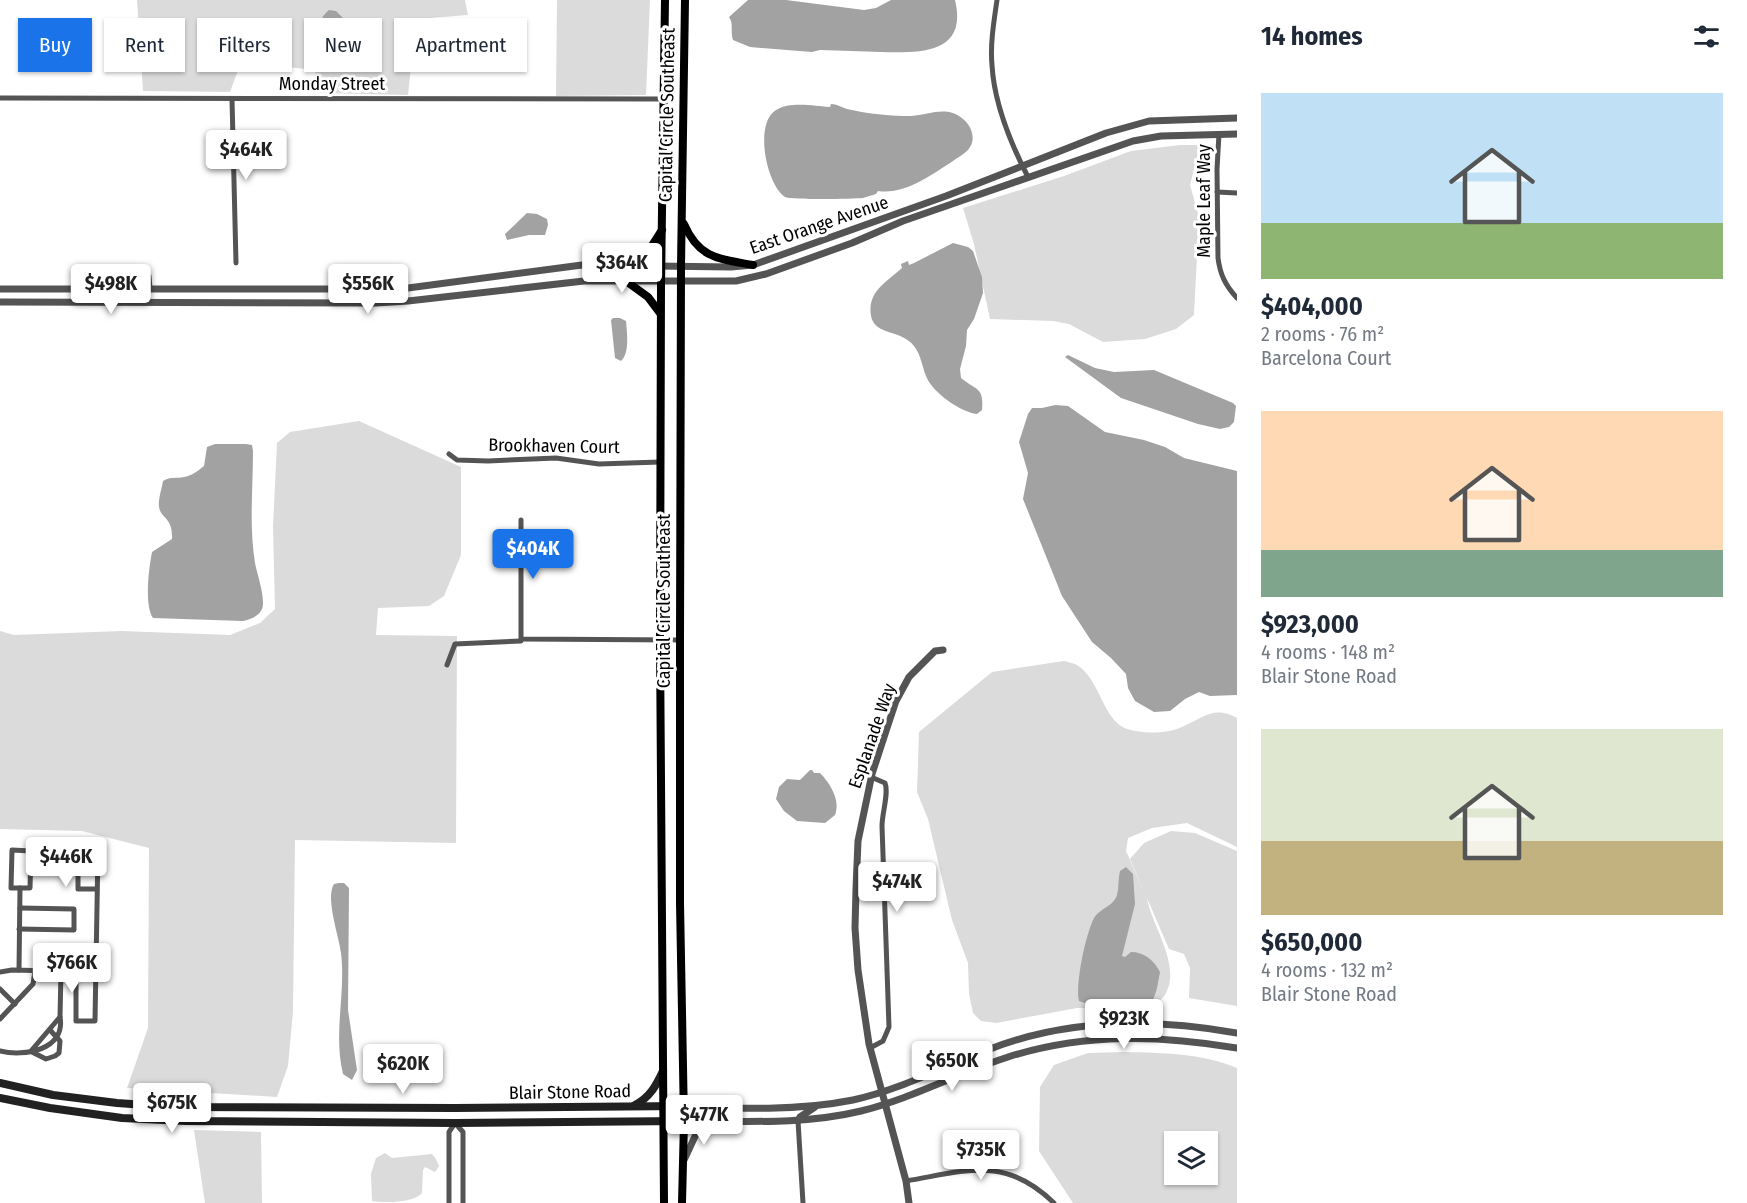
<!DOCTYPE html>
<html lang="en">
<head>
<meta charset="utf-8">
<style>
	:root { --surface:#fff; --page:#f6f6f7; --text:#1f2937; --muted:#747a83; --accent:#1a73e8 }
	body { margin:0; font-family:"Fira Sans Condensed",sans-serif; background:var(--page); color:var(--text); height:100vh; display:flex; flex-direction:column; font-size:22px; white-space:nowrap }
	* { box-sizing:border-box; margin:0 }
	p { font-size:20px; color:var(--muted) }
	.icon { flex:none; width:33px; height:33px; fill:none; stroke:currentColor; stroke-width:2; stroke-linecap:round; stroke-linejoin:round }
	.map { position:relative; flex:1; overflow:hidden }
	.drawer { display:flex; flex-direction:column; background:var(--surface); width:510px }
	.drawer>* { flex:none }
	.guide { position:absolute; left:18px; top:18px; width:570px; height:54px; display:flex; gap:12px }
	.controls { position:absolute; left:1164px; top:1131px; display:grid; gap:12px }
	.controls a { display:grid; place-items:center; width:54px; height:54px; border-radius:0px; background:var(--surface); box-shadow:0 2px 4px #0004; font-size:30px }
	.price { position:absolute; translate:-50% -51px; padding:0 14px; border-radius:6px; background:#fff; color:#222; font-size:20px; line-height:39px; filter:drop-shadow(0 2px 3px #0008) }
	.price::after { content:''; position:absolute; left:50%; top:36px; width:18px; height:14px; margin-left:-9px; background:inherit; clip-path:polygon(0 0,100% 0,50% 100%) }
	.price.selected { background:var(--accent); color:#fff }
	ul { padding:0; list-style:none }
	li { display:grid; align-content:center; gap:12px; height:318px; padding:0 24px }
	li span { display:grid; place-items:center; height:186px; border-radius:0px; color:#555 }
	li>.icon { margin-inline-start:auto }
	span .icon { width:108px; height:108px; fill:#fffc; stroke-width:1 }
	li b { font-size:26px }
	h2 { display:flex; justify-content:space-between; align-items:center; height:72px; padding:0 24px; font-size:26px }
	.pill { padding:0 21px; border-radius:0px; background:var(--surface); box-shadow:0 2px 4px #0004; font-size:21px; line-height:54px }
	.pill.selected { background:var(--accent); color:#fff }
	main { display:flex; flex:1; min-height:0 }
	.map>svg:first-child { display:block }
	.green { fill:#dbdbdb; fill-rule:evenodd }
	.water { fill:#a2a2a2 }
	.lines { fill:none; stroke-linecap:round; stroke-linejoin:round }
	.minor { stroke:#545454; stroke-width:5 }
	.tertiary { stroke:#545454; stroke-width:7 }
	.secondary { stroke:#212121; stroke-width:8 }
	.primary { stroke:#000; stroke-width:8 }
	.labels { text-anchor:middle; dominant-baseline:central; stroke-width:6; stroke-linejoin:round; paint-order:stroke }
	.street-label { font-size:18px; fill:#000; stroke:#fff }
</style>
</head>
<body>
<main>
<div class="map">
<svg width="1237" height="1203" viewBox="0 0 1237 1203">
	<rect width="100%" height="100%" fill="#fff"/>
	<g class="green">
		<path d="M137,0H465L468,15L416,19L408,95L320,93L315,70L241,62L230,92L143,91Z"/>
		<path d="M557,0H650L646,95L556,96Z"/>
		<path d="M1180,145H1204L1196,161L1190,185L1199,217L1194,315L1176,329L1145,339L1103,342L1069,324L1053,321L990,319L974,244L963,208L1064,176L1131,151Z"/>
		<path d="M359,421L461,467V555L444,596L429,606L378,608L376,635L457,636L456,843L295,840L293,1011L288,1066L277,1097L127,1088L148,1028L149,848L82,831L0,829V631L14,635L121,631L230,635L260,623L275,609L273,527L277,443L290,432Z"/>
		<path d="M1064,661C1068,662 1073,663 1077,665C1101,680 1102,720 1127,729C1143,734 1167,734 1182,727C1203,718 1213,705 1237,718V847L1187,823L1152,828L1128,838L1126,851L1146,897L1130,859L1144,843L1171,831L1195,833L1237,851V1006L1189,998L1190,968L1184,954L1169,949L1147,898C1152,927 1181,964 1166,993C1164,998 1157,1002 1154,1007L1134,1009L1077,1008L996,1023L981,1021L973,1013L969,994L968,963L952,920L928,819L917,792L919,732L992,672Z"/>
		<path d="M1124,1052C1162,1053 1201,1053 1237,1068V1203H1073L1039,1151L1040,1087L1054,1065L1088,1053ZM1174,1142H1208V1174H1174Z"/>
		<path d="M194,1130L261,1132L262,1203H205Z"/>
		<path d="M385,1153L392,1158L432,1154L436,1159L439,1166L435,1172L425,1167L423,1170L422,1193C414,1203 385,1203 372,1201L371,1174L376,1158Z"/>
	</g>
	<g class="water">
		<path d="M748,0H786L864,10L876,8L891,0H955C968,54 920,53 881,52C861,51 841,51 820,50L812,52L750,47L733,40C730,31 734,24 729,17Z"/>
		<path d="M329,10L336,11C345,20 355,29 354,43C329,63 307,27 329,10Z"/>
		<path d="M831,104C838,104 844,109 852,110C870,114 892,116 911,116C930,115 946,105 963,119C971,125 976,138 970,147C967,153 958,157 953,161C931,175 905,195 878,191L876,194C872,195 867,197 863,198C853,199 791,200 785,197C766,184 754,123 776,110C790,101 815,106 830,107Z"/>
		<path d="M527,213L537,214L547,219L548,225L545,235H529L507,240L505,234Z"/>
		<path d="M953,243L968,247L973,251L982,277L983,293L974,319L967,330L966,346L960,369L961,378C977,391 984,387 982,410L977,414C960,412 932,392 926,376C922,366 921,355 914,346C901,329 875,336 871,316C867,291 887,282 902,268L901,264L908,261L909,265L914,263Z"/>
		<path d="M613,318H620L626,321C627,333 630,353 621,361L615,358L611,320Z"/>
		<path d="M1068,355L1095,368L1114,372L1154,370L1233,403L1236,406L1234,422L1229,427L1220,429L1198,424L1121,398L1065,357Z"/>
		<path d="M1055,405L1068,406L1105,432L1144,440L1165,447L1184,458L1237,471V695L1210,696L1199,692L1185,699L1170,711L1154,712L1135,701L1128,688L1126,674L1111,658L1092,642L1062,596L1023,499L1028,473L1019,442L1028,414L1032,408H1042Z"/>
		<path d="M215,444H246L252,445L253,451C253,488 249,526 255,563C257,574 266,599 262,609C259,616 251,619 243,621L153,618C144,605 149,568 152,552L172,539C173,517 161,519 159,507C158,499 162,488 163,481C171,476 176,479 184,477C191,476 198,471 204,466L207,447Z"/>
		<path d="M810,770H812L814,773H820C830,783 841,801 835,815L825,823L797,821L784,811L776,799L779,787L787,779L800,780Z"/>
		<path d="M1126,867L1133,874L1135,904L1122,956L1125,957L1131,952C1144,952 1154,960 1160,972C1158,982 1157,996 1149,1005L1105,1002L1093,1006L1079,1001C1075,984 1086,933 1094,918C1100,908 1113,907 1117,895C1119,888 1118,879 1120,871Z"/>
		<path d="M339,883H344L349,888L348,1010L357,1070L352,1080L343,1074C333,1032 346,994 341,953C339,936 325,898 334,884Z"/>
	</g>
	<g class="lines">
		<g class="minor">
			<path d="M997,0C994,21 990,44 992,65C994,103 1011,144 1028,177"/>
			<path d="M0,98L663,99"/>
			<path d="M232,99L236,263"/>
			<path d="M1219,134L1217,169L1218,258C1220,274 1225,285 1237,298"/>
			<path d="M1217,192L1237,193"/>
			<path d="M149,276L150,289"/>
			<path d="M449,454L457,460L488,461L556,458L599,464L660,462"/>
			<path d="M521,520V639L680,640"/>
			<path d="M447,665L455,644L521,641"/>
			<path d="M12,850L31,851L30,888H11Z"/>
			<path d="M19,929L74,930V909L20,908"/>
			<path d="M19,970L20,888"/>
			<path d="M76,971V1021H95L98,850H78V889H97"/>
			<path d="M0,972L12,970L96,972"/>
			<path d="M0,989L15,1004"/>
			<path d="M60,1017L61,971"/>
			<path d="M0,1019L33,984L35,971"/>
			<path d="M870,1048L883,1041L889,1027L882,826C882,813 889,793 885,783L871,777"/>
			<path d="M0,1051C24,1057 66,1050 60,1017L31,1051"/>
			<path d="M32,1052L46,1059L55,1056L59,1053L60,1041L50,1030"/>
			<path d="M798,1121L803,1203"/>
			<path d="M906,1181C966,1171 1005,1155 1054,1203"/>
			<path d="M449,1203V1132L455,1123L463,1132V1203"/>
		</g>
		<g class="tertiary">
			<path d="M0,289H380L408,288L582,265L731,267L753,265L946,196L1106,133L1149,121L1237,118"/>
			<path d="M0,302L376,303L408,301L584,281H736L766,274L852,243L903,221L1133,141L1161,136L1237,134"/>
			<path d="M684,1106C740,1109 798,1111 853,1100C899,1090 941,1068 985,1051C1066,1018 1152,1018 1237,1033"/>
			<path d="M684,1121C744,1121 803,1125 861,1111C913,1098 960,1072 1011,1056C1087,1033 1160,1035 1237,1048"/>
			<path d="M798,1121L800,1117L815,1107"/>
			<path d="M684,1160L697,1132L712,1123"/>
			<path d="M909,1203L906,1181L869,1044L858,970L855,928L856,889L858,841L872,774L886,731L896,701L909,677L935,651L943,650"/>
		</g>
		<g class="secondary">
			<path d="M0,1083L53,1095L117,1103L174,1107L455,1108L684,1106"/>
			<path d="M0,1098L50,1108L122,1118L186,1121L455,1123L684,1121"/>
			<path d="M635,1105C650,1097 656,1086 663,1071"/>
		</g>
		<g class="primary">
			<path d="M684,224C699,259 720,259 753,265"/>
			<path d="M627,264L648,252L662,230"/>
			<path d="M626,281L648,297L660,313"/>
			<path d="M664,1203L660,640L661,282L665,0"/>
			<path d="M682,1203L684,1121L680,903V640L681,266L685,0"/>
		</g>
	</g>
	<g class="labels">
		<g class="street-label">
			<text x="332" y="84">Monday Street</text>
			<text transform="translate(667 115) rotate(-89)">Capital Circle Southeast</text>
			<text transform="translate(1204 201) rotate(-90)">Maple Leaf Way</text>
			<text transform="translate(819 225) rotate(-19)">East Orange Avenue</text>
			<text transform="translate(554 446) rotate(1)">Brookhaven Court</text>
			<text transform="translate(664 601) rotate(-90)">Capital Circle Southeast</text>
			<text transform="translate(872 736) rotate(-71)">Esplanade Way</text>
			<text transform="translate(570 1092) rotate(-1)">Blair Stone Road</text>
		</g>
	</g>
</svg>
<div class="controls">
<a><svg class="icon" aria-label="layers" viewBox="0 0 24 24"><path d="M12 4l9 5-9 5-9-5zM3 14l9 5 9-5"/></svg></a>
</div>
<b class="price" style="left:246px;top:181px">$464K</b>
<b class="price" style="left:622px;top:294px">$364K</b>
<b class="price" style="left:111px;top:315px">$498K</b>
<b class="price" style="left:368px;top:315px">$556K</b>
<b class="price selected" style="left:533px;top:580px">$404K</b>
<b class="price" style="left:66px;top:888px">$446K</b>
<b class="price" style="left:897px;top:913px">$474K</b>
<b class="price" style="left:72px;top:994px">$766K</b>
<b class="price" style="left:1124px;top:1050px">$923K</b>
<b class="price" style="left:952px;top:1092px">$650K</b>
<b class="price" style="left:403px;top:1095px">$620K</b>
<b class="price" style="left:172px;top:1134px">$675K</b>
<b class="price" style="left:704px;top:1146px">$477K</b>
<b class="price" style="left:981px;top:1181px">$735K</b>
<div class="guide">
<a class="pill selected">Buy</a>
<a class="pill">Rent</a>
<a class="pill">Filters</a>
<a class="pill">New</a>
<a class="pill">Apartment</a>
</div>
</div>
<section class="drawer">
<h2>14 homes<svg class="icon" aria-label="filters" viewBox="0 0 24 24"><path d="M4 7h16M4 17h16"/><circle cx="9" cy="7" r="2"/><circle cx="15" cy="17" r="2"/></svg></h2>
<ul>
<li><span style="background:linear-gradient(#bfe0f5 70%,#8fb573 0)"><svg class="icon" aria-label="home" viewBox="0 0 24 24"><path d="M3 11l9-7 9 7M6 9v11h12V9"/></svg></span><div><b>$404,000</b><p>2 rooms · 76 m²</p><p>Barcelona Court</p></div></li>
<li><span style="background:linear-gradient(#ffd9b3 75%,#7fa58c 0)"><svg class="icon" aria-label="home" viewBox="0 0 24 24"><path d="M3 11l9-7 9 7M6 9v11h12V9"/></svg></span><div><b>$923,000</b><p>4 rooms · 148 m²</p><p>Blair Stone Road</p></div></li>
<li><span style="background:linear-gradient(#dfe7d0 60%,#c2b280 0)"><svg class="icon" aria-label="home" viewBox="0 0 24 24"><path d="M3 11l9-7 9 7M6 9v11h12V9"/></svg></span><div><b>$650,000</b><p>4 rooms · 132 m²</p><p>Blair Stone Road</p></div></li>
</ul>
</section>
</main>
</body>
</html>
